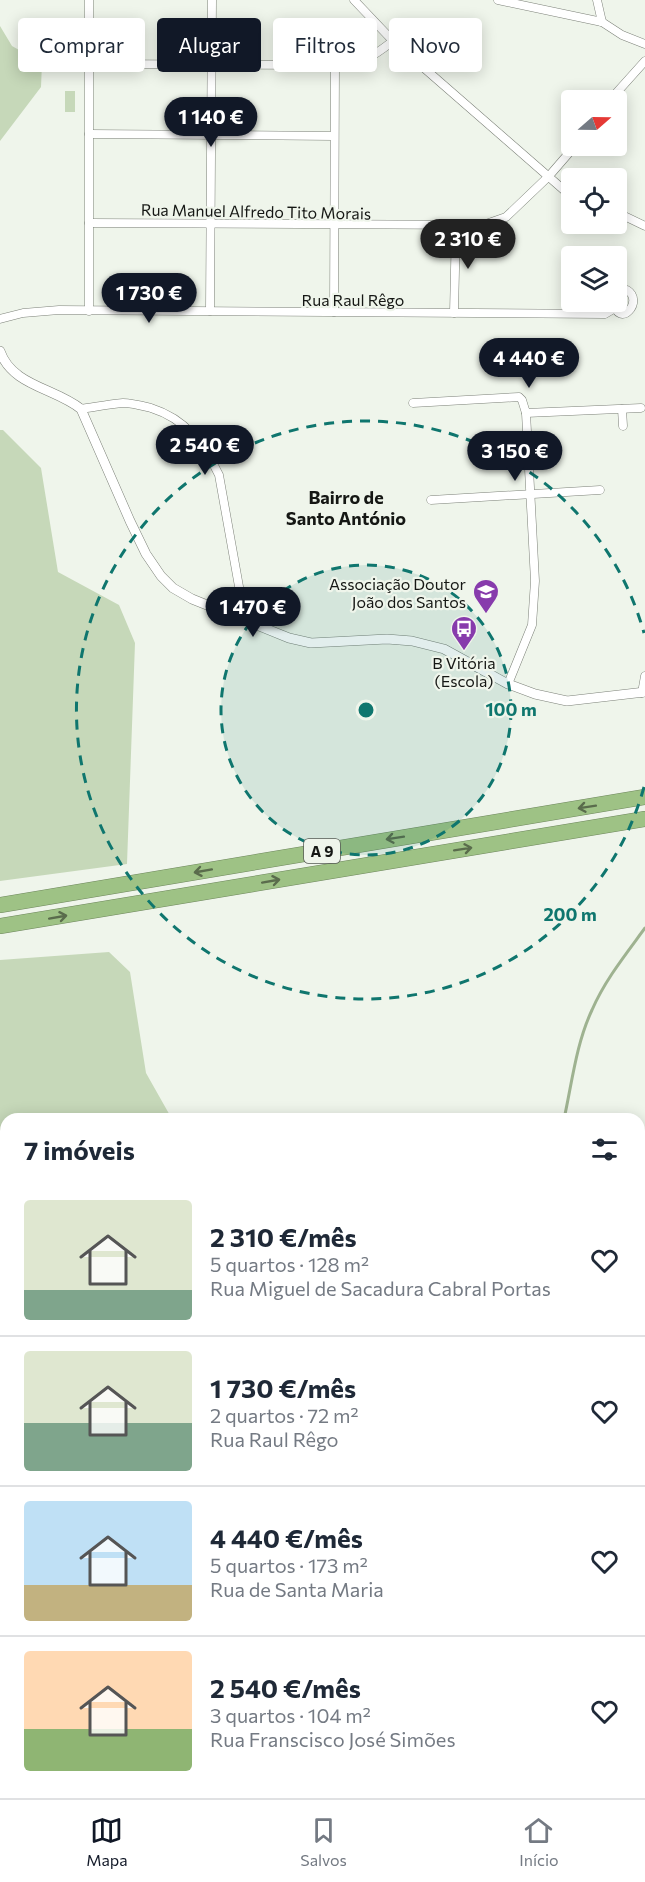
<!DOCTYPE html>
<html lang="pt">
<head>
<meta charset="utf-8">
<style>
	:root { --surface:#fff; --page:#f2f2f3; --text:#1f2937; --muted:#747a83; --line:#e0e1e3; --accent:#111827 }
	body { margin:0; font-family:Commissioner,sans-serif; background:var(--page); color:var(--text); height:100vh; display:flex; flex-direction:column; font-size:22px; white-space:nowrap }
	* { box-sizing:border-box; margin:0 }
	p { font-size:20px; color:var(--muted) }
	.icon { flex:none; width:33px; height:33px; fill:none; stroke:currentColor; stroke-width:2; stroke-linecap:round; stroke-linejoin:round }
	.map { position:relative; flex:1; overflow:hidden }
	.sheet { position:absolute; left:0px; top:1113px; width:645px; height:686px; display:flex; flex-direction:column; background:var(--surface); border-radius:18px 18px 0 0; box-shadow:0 3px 15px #0003 }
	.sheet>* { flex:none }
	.banner { position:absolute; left:18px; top:18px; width:609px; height:54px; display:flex; gap:12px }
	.needle { width:39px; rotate:70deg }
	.controls { position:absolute; left:561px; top:90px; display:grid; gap:12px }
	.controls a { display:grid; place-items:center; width:66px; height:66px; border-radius:6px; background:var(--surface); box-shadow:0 3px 15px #0003; font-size:30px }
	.price { position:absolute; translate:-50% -51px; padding:0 14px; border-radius:21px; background:var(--accent); color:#fff; font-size:20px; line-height:39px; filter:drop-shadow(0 2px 3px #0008) }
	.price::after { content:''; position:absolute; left:50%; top:36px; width:18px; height:14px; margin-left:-9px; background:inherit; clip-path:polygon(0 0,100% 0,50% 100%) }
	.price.on { background:#222; color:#fff }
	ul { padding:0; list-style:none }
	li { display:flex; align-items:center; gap:18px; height:150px; padding:0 24px }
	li+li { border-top:2px solid var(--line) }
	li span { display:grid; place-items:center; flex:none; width:168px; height:120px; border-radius:6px; color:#555 }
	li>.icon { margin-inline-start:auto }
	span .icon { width:72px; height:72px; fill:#fffc; stroke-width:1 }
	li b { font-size:26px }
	h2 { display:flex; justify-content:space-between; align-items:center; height:72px; padding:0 24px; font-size:26px }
	.tag { padding:0 21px; border-radius:6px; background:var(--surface); box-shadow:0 3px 15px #0003; font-size:21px; line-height:54px }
	.tag.on { background:var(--accent); color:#fff }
	.tabs { display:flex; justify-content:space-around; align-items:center; height:84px; border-top:2px solid var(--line); background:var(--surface); font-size:16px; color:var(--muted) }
	.tabs a { display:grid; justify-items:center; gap:3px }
	.tabs .on { color:var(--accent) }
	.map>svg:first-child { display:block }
	.green { fill:#c6d8b9 }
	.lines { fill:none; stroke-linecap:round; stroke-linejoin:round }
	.stream { stroke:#9eb290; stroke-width:3 }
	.minor-casing { stroke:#7c8178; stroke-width:9 }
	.tertiary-casing { stroke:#7c8178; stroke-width:10 }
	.motorway-casing { stroke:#6e865d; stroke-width:16 }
	.minor { stroke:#fff; stroke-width:8 }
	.tertiary { stroke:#fff; stroke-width:9 }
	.motorway { stroke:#9ec285; stroke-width:15 }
	.oneway { stroke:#5a6c4c }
	.ring { fill:none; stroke:#0f766e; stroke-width:3; stroke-dasharray:10 8 }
	.labels { text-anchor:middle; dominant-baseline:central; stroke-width:4.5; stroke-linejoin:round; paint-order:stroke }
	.shield { fill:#eff5eb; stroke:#565a54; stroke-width:1.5 }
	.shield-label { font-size:15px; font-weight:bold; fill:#151714 }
	.street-label { font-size:16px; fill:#151714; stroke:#eff5eb }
	.poi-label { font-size:16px; fill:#151714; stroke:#eff5eb; text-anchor:end }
	.neighbourhood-label { font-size:18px; font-weight:bold; fill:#151714; stroke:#eff5eb }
	.centre { fill:#0f766e; stroke:#eff5eb; stroke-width:3 }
	.ring-label { font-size:18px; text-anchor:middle; font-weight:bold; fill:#0f766e; stroke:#eff5eb; stroke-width:4.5; stroke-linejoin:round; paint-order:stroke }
</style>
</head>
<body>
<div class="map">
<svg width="645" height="1798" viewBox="0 0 645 1798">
	<rect width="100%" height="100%" fill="#eff5eb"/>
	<g class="green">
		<path d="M0,26L12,46L42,63L41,87L0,141Z"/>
		<rect x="65" y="91" width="10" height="21"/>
		<path d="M0,430H3L41,468L58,572L119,605L135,643L127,864L0,881Z"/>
		<path d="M109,952L130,972L146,1073L172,1119H6V1792H560L562,1798H0V960Z"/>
	</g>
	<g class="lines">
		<g class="stream">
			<path d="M564,1119C572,1083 576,1044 592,1010C605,980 626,954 645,928"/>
			<path d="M639,1713L645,1723"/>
		</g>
		<defs>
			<g id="minor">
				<path d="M354,0L393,41L565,191L572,194"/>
				<path d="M498,0L602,22L622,35L645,44"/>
				<path d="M597,0L602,22"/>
				<path d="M89,64L335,65C364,63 371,58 393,41"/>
				<path d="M610,100L645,61"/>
				<path d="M89,134L334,136"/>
				<path d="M616,212L645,226"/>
				<path d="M89,223L483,225L506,217L549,176L575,146"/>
				<path d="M613,302C619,330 645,301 627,290L616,293"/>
				<path d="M89,311V0"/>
				<path d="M210,311L212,0"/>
				<path d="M334,312L335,65"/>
				<path d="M454,313L456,226"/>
				<path d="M0,319L23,313L59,310L605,314L615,308"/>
				<path d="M413,403L519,397L522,400L526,413L641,408"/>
				<path d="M81,409C95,407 110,404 123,403C132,403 143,406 151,408C186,419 204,444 219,475L245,620"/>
				<path d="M622,409L623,426"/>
				<path d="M431,500L600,490"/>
				<path d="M508,684L532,625L535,581L526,413"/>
				<path d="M642,693L645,676"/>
				<path d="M0,1375L6,1396"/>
				<path d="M232,1792L242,1798"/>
			</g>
			<path id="tertiary" d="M0,351C12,386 55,388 81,409L130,521L146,554L161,576L173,588L192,599L289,638L311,643L387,639L412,641L444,649L508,684L535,694L567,701L645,692"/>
			<g id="motorway">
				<path d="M0,905L645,797"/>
				<path d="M0,926L645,819"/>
			</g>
		</defs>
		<use href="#minor" class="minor-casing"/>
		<use href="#tertiary" class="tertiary-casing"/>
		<use href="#motorway" class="motorway-casing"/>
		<use href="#minor" class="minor"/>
		<use href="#tertiary" class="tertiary"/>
		<use href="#motorway" class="motorway"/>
	</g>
	<defs><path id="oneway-shaft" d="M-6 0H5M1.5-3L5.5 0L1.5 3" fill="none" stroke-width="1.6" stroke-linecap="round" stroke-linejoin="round" transform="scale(1.5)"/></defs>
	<g class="oneway">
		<use href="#oneway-shaft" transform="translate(587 807) rotate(171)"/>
		<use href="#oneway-shaft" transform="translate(395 838) rotate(171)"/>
		<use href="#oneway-shaft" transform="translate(463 849) rotate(-9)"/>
		<use href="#oneway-shaft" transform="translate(203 871) rotate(170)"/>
		<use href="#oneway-shaft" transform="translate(271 881) rotate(-10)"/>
		<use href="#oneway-shaft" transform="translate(58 917) rotate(-10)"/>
	</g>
	<circle cx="366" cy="710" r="145" fill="#0f766e" fill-opacity=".12"/>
	<g class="ring">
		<circle cx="366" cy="710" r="145"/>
		<path d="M644 787A289 289 0 1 1 644 633"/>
	</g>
	<defs>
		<symbol id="school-pin" viewBox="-11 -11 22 30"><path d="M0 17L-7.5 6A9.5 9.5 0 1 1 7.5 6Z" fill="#873bac" stroke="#eff5eb"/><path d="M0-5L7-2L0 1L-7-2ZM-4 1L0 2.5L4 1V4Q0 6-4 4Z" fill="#fff"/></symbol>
		<symbol id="bus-pin" viewBox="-11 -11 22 30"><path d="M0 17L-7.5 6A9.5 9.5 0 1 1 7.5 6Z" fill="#873bac" stroke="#eff5eb"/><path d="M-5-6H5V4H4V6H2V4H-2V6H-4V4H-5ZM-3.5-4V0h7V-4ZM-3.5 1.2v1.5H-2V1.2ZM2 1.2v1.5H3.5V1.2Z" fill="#fff"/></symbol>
	</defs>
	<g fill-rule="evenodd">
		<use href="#school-pin" x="471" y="577" width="30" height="40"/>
		<use href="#bus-pin" x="449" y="614" width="30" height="40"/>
	</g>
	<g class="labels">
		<rect class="shield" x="304" y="839" width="36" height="24" rx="4.5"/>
		<g class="shield-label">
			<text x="322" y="851">A 9</text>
		</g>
		<g class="street-label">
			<text transform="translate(256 211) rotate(1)">Rua Manuel Alfredo Tito Morais</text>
			<text x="353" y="299">Rua Raul Rêgo</text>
		</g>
		<g class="poi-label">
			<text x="466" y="583">Associação Doutor<tspan x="466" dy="18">João dos Santos</tspan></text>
			<text x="464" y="662" text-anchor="middle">B Vitória<tspan x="464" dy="18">(Escola)</tspan></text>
		</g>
		<g class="neighbourhood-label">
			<text x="346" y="497">Bairro de<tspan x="346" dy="21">Santo António</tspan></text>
		</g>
	</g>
	<circle cx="366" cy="710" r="9" class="centre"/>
	<g class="ring-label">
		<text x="511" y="716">100 m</text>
		<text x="570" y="921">200 m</text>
	</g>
</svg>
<div class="controls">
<a><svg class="needle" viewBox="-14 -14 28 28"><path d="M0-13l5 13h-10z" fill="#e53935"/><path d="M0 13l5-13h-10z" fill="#747a83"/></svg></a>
<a><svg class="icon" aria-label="locate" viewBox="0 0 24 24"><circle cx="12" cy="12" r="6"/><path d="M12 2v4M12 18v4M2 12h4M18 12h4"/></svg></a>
<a><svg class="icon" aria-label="layers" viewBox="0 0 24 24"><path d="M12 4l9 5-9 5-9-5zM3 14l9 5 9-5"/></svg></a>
</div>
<b class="price" style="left:211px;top:148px">1 140 €</b>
<b class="price on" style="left:468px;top:270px">2 310 €</b>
<b class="price" style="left:149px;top:324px">1 730 €</b>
<b class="price" style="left:529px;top:389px">4 440 €</b>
<b class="price" style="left:205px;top:476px">2 540 €</b>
<b class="price" style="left:515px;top:482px">3 150 €</b>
<b class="price" style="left:253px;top:638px">1 470 €</b>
<div class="banner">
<a class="tag">Comprar</a>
<a class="tag on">Alugar</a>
<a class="tag">Filtros</a>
<a class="tag">Novo</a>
</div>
<section class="sheet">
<h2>7 imóveis<svg class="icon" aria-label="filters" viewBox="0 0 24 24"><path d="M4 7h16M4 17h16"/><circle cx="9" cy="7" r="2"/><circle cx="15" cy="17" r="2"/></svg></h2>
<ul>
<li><span style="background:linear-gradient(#dfe7d0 75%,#7fa58c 0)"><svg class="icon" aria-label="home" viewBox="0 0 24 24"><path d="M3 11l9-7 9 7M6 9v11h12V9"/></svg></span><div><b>2 310 €/mês</b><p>5 quartos · 128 m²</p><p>Rua Miguel de Sacadura Cabral Portas</p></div><svg class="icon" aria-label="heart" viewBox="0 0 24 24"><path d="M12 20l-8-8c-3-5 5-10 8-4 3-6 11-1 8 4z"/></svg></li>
<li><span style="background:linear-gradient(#dfe7d0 60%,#7fa58c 0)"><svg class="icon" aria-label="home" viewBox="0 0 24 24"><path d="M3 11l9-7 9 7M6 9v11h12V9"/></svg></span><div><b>1 730 €/mês</b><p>2 quartos · 72 m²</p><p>Rua Raul Rêgo</p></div><svg class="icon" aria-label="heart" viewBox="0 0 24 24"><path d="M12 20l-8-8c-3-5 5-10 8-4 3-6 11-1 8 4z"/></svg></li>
<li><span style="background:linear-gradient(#bfe0f5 70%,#c2b280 0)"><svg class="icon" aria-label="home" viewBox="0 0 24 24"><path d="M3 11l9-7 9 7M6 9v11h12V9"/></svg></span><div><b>4 440 €/mês</b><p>5 quartos · 173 m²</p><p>Rua de Santa Maria</p></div><svg class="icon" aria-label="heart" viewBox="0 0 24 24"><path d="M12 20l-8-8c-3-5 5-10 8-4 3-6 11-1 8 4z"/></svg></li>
<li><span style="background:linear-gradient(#ffd9b3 65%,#8fb573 0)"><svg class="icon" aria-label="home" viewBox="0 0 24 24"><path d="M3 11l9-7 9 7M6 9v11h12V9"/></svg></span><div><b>2 540 €/mês</b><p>3 quartos · 104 m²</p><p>Rua Franscisco José Simões</p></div><svg class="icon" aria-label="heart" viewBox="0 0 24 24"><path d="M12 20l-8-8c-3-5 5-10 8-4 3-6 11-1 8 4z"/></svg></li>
</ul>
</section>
</div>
<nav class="tabs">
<a class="on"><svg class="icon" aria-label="map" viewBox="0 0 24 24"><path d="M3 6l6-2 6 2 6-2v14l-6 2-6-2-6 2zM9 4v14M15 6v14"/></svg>Mapa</a>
<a><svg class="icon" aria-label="saved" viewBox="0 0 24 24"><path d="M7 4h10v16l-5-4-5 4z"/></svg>Salvos</a>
<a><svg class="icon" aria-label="home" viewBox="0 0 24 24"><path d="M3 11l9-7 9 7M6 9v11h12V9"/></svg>Início</a>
</nav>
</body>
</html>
